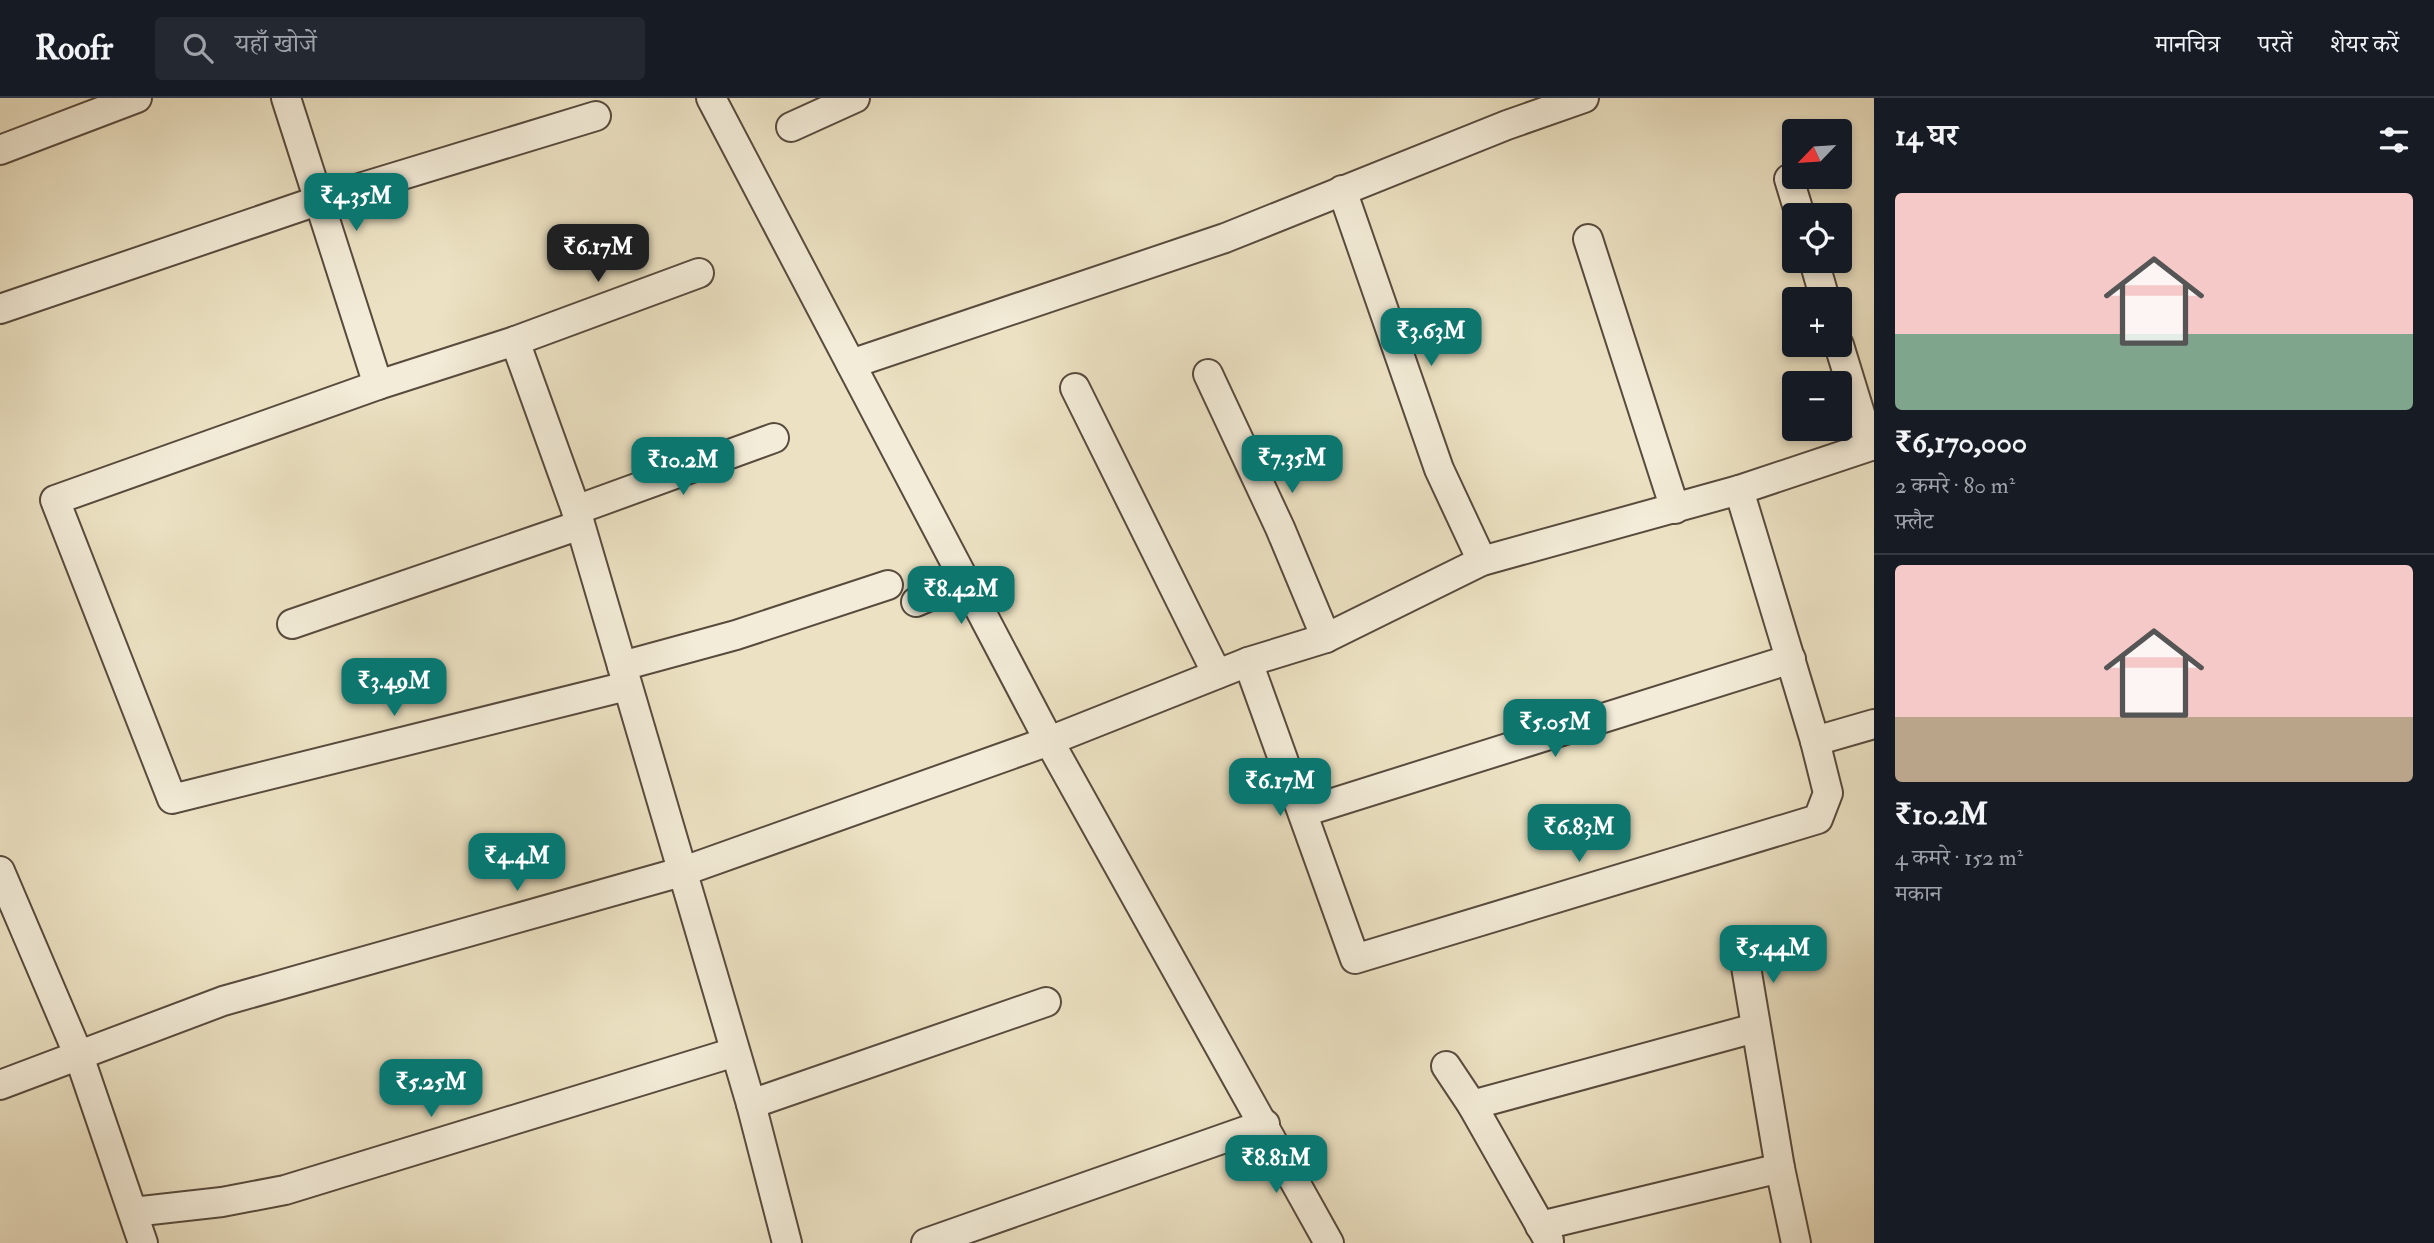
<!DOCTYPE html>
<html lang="hi">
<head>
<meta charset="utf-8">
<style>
	:root { --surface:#171b24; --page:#242831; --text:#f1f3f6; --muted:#9ea1a6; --line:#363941; --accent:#0f766e }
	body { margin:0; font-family:"IM FELL Double Pica","Noto Serif Devanagari",serif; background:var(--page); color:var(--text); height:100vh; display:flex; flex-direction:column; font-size:26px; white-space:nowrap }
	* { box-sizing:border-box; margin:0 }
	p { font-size:23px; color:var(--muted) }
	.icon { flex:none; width:38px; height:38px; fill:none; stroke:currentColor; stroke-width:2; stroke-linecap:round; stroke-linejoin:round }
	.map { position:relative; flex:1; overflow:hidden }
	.side { display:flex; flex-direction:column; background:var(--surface); width:560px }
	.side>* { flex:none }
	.needle { width:46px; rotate:245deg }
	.tools { position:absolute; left:1782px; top:21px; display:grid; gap:14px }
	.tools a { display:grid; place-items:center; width:70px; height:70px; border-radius:7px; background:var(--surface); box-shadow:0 4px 10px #0003; font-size:35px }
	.price { position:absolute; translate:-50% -60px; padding:0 16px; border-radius:14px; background:var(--accent); color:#fff; font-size:23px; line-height:46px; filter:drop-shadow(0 2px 4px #0008) }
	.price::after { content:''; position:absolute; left:50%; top:42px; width:21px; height:16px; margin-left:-10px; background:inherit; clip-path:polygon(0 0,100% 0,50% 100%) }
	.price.selected { background:#222; color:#fff }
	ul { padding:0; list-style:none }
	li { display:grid; align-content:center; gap:14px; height:371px; padding:0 21px }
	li+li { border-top:2px solid var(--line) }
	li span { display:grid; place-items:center; height:217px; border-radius:7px; color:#555 }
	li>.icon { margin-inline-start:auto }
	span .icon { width:126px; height:126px; fill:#fffc; stroke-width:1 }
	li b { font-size:30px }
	h2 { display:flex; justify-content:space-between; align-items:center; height:84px; padding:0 21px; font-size:30px }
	header { display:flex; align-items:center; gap:42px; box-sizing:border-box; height:98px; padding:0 35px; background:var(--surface); border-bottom:2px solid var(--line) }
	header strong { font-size:33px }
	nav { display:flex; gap:38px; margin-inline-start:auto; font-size:24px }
	.search { width:490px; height:63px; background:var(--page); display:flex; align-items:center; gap:18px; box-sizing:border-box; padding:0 24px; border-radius:7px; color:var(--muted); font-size:26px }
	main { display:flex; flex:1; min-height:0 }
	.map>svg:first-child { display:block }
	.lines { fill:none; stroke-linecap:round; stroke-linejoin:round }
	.street-casing { stroke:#584b3e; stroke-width:32 }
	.street { stroke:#f3ecd8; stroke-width:28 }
</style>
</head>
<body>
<header>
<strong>Roofr</strong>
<div class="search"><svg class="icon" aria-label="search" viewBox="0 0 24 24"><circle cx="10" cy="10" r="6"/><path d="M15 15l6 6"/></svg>यहाँ खोजें</div>
<nav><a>मानचित्र</a><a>परतें</a><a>शेयर करें</a></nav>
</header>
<main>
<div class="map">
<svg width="1874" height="1145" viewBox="0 0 1874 1145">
	<rect width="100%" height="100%" fill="#ece2c3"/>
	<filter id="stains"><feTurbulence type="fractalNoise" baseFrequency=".00286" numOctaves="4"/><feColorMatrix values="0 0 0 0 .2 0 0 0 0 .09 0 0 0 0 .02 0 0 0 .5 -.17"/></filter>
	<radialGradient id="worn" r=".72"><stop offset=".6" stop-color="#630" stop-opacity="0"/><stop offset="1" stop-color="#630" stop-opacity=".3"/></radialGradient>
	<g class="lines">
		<defs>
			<g id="street">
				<path d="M286,0L378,287"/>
				<path d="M711,0L1049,643L1329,1145"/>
				<path d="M791,29L855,0"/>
				<path d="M0,52L137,0"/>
				<path d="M1789,81L1800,117"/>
				<path d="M1342,92L1439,371L1482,463"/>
				<path d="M1588,141L1675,411"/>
				<path d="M1814,163L1825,201"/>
				<path d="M0,211L320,102L596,18"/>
				<path d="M515,243L699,175"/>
				<path d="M1839,247L1870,348"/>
				<path d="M851,266L1225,140L1507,27L1584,0"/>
				<path d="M1208,276L1280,430L1326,540"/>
				<path d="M1075,290L1217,576"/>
				<path d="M576,412L774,340"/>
				<path d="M916,504L965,483"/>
				<path d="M292,526L580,427"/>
				<path d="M1248,564L1355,861L1818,721L1828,695L1815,643L1739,392"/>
				<path d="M622,568L736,537L888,487"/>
				<path d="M627,588L172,701L55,402L378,287L515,243L576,412L751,1006L787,1145"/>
				<path d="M1815,643L1874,626"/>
				<path d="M1304,714L1791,561"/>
				<path d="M0,773L79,958L143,1145"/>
				<path d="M1743,851L1780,1070L1796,1145"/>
				<path d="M1446,968L1472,1007L1549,1143"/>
				<path d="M0,987L223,903L681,774L1049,643L1248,564L1326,540L1482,463L1739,392L1874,347"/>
				<path d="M751,1006L1046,904"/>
				<path d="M1472,1007L1755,930"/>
				<path d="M133,1114L222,1104L285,1092L735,954"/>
				<path d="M1540,1128L1780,1070"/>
				<path d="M926,1145L1265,1026"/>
			</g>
		</defs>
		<use href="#street" class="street-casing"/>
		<use href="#street" class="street"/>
	</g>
	<rect width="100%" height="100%" filter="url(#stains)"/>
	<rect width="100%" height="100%" fill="url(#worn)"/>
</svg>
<div class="tools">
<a><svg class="needle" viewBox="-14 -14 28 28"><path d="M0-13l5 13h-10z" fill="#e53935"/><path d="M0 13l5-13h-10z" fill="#9ea1a6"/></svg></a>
<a><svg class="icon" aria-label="locate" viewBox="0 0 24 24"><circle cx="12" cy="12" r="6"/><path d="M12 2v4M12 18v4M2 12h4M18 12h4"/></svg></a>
<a>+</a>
<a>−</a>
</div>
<b class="price" style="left:356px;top:135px">₹4.35M</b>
<b class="price selected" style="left:598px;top:186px">₹6.17M</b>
<b class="price" style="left:1431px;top:270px">₹3.63M</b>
<b class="price" style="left:1292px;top:397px">₹7.35M</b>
<b class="price" style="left:683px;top:399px">₹10.2M</b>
<b class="price" style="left:961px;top:528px">₹8.42M</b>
<b class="price" style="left:394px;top:620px">₹3.49M</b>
<b class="price" style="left:1555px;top:661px">₹5.05M</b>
<b class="price" style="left:1280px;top:720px">₹6.17M</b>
<b class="price" style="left:1579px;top:766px">₹6.83M</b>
<b class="price" style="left:517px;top:795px">₹4.4M</b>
<b class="price" style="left:1773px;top:887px">₹5.44M</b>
<b class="price" style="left:431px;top:1021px">₹5.25M</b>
<b class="price" style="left:1276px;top:1097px">₹8.81M</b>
</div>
<section class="side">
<h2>14 घर<svg class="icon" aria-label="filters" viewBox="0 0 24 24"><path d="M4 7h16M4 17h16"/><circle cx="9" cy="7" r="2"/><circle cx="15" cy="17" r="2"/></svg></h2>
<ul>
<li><span style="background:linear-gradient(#f6c9c9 65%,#7fa58c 0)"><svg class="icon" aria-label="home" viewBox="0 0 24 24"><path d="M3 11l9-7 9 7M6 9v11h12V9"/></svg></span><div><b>₹6,170,000</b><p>2 कमरे · 80 m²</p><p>फ़्लैट</p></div></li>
<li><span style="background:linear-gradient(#f6c9c9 70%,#b9a48a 0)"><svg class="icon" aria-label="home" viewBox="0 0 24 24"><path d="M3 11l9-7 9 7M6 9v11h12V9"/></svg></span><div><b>₹10.2M</b><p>4 कमरे · 152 m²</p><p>मकान</p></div></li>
</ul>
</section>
</main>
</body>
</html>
